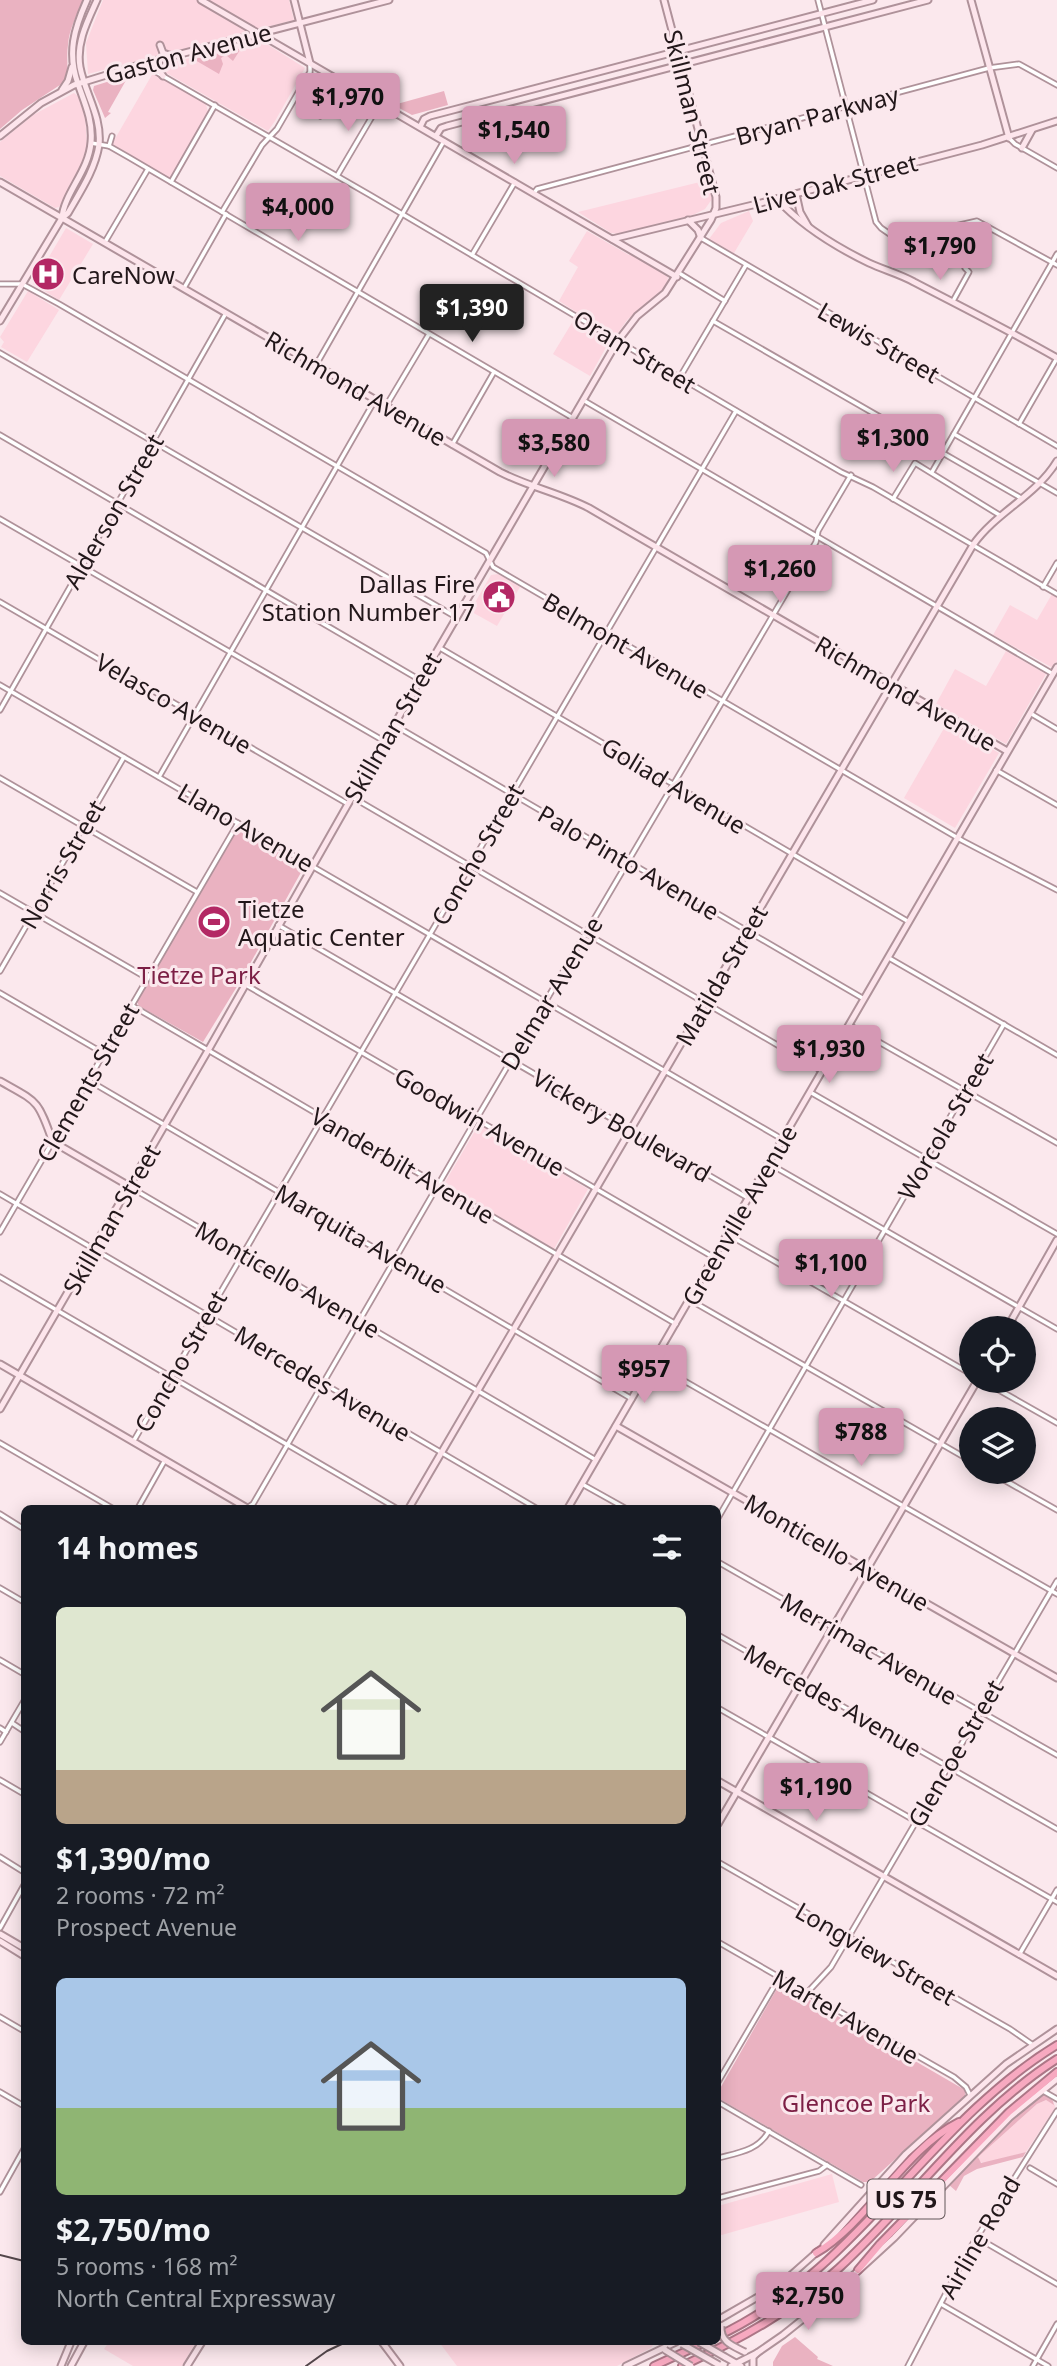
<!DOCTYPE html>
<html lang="en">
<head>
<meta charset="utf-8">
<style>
	:root { --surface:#171b24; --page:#20242c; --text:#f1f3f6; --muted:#9ea1a6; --accent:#d598b4 }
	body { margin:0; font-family:"Noto Sans",sans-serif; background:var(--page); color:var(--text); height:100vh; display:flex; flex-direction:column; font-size:26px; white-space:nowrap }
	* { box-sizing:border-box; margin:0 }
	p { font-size:23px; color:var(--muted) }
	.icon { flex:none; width:38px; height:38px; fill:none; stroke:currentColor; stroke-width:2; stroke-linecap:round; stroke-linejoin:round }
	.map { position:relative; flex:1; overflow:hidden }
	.details { position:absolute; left:21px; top:1505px; width:700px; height:840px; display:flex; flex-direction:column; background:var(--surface); border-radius:10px; box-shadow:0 4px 18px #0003 }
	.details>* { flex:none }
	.controls { position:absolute; left:959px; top:1316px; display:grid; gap:14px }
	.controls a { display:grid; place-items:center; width:77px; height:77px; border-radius:50%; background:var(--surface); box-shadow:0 4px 18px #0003; font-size:35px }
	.price { position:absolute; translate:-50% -60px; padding:0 16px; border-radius:7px; background:var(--accent); color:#111; font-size:23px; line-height:46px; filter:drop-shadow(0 2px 4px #0008) }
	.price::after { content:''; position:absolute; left:50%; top:42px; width:21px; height:16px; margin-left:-10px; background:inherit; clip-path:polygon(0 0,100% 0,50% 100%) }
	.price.current { background:#222; color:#fff }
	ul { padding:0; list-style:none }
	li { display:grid; align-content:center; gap:14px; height:371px; padding:0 35px }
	li span { display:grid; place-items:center; height:217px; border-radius:10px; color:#555 }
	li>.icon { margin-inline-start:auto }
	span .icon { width:126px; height:126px; fill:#fffc; stroke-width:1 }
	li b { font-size:30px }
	h2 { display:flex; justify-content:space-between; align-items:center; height:84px; padding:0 35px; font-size:30px }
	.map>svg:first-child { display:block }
	.built { fill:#fdd6e0 }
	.green { fill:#eab2c1 }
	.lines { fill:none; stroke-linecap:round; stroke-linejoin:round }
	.street-casing { stroke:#af929a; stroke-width:7 }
	.secondary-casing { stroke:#af929a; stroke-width:9 }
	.highway-casing { stroke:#ac7686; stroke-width:10 }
	.street { stroke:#fff; stroke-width:3.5 }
	.secondary { stroke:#fde5ec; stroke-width:5 }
	.highway { stroke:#f7a9c0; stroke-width:6 }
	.tram { stroke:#54474b; stroke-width:2 }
	.secondary-bridge-casing { stroke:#af929a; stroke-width:9; stroke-linecap:butt }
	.secondary-bridge { stroke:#fde5ec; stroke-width:5 }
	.labels { text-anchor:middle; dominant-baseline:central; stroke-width:6; stroke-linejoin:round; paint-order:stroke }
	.shield { fill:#fbe8ed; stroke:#635659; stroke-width:2 }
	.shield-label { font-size:23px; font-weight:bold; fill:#22171a }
	.street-label { font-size:24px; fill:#22171a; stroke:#fbe8ed }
	.poi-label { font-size:24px; fill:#22171a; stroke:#fbe8ed; text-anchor:start }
	.park-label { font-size:24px; fill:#7c1f45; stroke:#fbe8ed }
</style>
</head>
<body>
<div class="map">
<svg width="1057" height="2366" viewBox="0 0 1057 2366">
	<rect width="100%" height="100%" fill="#fbe8ed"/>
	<g class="built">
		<path d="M103,0H289L294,20L88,74L86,43Z"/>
		<path d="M262,41L305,68L275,121L268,131L161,70L163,66L177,61Z"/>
		<path d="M153,73L206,104L208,112L170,178L112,144Z"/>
		<path d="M74,93L79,97L85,113L87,145L80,172L59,207L55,208L0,176V142L33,115Z"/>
		<path d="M708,180L712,199L705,209L693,215L618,234L611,233L578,212Z"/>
		<path d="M749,211L753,221L734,253L709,239L721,223Z"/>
		<path d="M66,228L93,244L59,300L33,284Z"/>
		<path d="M587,231L629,255L631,253L668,277L667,285L659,295L628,319L617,334L609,333L559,301L578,267L569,261Z"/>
		<path d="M28,291L59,310L27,362L1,347L4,342L0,337Z"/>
		<path d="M573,321L609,342L590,376L553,354Z"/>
		<path d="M498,574L520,587L497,626L470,611L491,575Z"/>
		<path d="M1052,594L1057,597V661L1053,668L993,635L1010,605L1037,620Z"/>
		<path d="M1006,651L1046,674L1006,744L936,704L955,669L986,686Z"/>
		<path d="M947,723L999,753L955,828L904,798Z"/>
		<path d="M479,1124L588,1189L554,1249L444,1184Z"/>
		<path d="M1046,2100L1055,2105V2108L1026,2152L986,2163L979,2162L978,2157L997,2139L1037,2104Z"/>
		<path d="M832,2174L839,2202L718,2236V2206Z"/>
		<path d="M109,2342H196L182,2366H133L104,2349Z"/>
		<path d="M439,2342H655L651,2348L617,2366H457Z"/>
	</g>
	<g class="green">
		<path d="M0,0H83C77,15 69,29 68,45C66,57 69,69 66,81L22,110L0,129Z"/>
		<path d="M235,47L240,50L233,61L226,55L221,58L223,64L219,74L195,60L193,63L190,62L192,58Z"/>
		<path d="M129,75L108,112L111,113L105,118L93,90L94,86Z"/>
		<path d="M444,91L448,105L412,115L388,102L393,100L397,104Z"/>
		<path d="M237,830L251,836L304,867L241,980L203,1042L139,1006L137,1002Z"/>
		<path d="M779,1985H784L965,2090V2096L870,2182H863L718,2098V2092Z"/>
		<path d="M1046,2094L1053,2101L1054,2105L1046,2100L1037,2104L978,2157L981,2163L1026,2152L1023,2157L977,2169L964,2176L956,2191L949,2185C967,2167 1026,2100 1046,2094Z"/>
		<path d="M795,2337L818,2357L817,2359L833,2366H773V2362L782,2346Z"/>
	</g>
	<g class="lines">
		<defs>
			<g id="street">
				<path d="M818,0L876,222L881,228L894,237L903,238L977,221L1057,265"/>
				<path d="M144,65L370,195L774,433L841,472L873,487L1057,594"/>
				<path d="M320,116L340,82"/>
				<path d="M1009,138L1015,144L1057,168"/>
				<path d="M91,143L109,146L130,158L573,418"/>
				<path d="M109,146L112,136"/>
				<path d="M337,176L380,103"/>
				<path d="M171,182L215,105"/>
				<path d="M534,193L537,189L989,68L1019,64L1057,85"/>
				<path d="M222,212L262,145L277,129L310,72V65"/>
				<path d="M701,238L1057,446"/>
				<path d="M105,242L148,169"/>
				<path d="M472,255L515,182"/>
				<path d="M679,273L725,301"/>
				<path d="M0,284H22L59,304L486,553L493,567L963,841L1057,890"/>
				<path d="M184,288L226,214"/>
				<path d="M953,301L969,272L965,268"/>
				<path d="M713,321L1021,498"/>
				<path d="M0,353L456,617"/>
				<path d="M316,365L444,141"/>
				<path d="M680,377L746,265"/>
				<path d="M583,400L1053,674"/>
				<path d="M386,406L429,334"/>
				<path d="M1019,424L1057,358"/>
				<path d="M954,434L1057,493"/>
				<path d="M0,435L420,680"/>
				<path d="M452,445L494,372"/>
				<path d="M932,472L1057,254"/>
				<path d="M893,499L915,463L1001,516"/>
				<path d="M0,519L384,741"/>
				<path d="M1043,587L1057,563"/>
				<path d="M0,602L348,804"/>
				<path d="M440,648L909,922"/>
				<path d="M0,685L782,1139"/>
				<path d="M0,710L226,313"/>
				<path d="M1030,713L1057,729"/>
				<path d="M394,725L864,999"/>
				<path d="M996,770L1057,805"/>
				<path d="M159,777L375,400"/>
				<path d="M0,778L197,892"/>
				<path d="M352,797L822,1071"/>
				<path d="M0,893L147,978"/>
				<path d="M278,925L748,1198"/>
				<path d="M889,958L1057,1055"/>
				<path d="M0,971L124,757"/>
				<path d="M246,985L713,1257"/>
				<path d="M0,993L103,1053"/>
				<path d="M131,1005L676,1324"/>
				<path d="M849,1025L1057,1143"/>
				<path d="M88,1080L632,1399"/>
				<path d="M810,1092L1057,1234"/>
				<path d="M768,1163L1057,1329"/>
				<path d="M130,1187L596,1460"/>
				<path d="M0,1194L536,1508"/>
				<path d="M0,1232L238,823"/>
				<path d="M727,1234L971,1374"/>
				<path d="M0,1277L396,1508"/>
				<path d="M690,1300L971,1461"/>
				<path d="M653,1363L1057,1594"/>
				<path d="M983,1381L1057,1423"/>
				<path d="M133,1442L736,411"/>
				<path d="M0,1443L112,1508"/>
				<path d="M990,1472L1057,1510"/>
				<path d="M582,1484L625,1508"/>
				<path d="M138,1508L165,1460"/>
				<path d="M247,1508L253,1504L474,1123L769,622L816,542L818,531L851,475"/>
				<path d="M0,1514L24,1529"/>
				<path d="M718,1518L1004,1024"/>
				<path d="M718,1562L1057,1755"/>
				<path d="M0,1588L24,1602"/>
				<path d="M718,1635L1057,1829"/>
				<path d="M0,1660L24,1674"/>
				<path d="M718,1708L1057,1902"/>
				<path d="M12,1723L24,1731"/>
				<path d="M0,1728L6,1732"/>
				<path d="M0,1742L24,1701"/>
				<path d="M0,1780L24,1794"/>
				<path d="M0,1857L24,1872"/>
				<path d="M718,1862L1010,2029L1033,2045"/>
				<path d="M0,1928L24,1885"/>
				<path d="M718,1942L954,2077L966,2087L970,2095"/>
				<path d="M1019,1955L1057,1890"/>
				<path d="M806,1994L831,1967L1057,1581"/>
				<path d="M0,2017L24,2031"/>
				<path d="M718,2082L779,1978"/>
				<path d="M1043,2091L1057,2099"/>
				<path d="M0,2092L24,2106"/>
				<path d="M718,2102L861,2185"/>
				<path d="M718,2158C737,2153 758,2151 769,2131"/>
				<path d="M1030,2168L1057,2184"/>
				<path d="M0,2192L24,2149"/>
				<path d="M718,2198L819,2171L827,2165"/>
				<path d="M976,2237L1057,2284"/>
				<path d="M941,2304L1048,2366"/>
				<path d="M908,2366L967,2253L1057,2111"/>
				<path d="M1033,2366L1057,2324"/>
			</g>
			<g id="secondary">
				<path d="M201,0L677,277"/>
				<path d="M294,0L310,63"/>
				<path d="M971,0L1009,138"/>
				<path d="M160,45L163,53L172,56"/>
				<path d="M160,60L157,68L163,76"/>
				<path d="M62,90L68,81L72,67"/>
				<path d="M420,127L424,119L430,116L873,0"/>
				<path d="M0,136L41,103L74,85L142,64L389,0"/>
				<path d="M436,136L441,128L447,126L928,0"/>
				<path d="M1022,148L1032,130"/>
				<path d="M0,182L500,472C529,487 560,493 589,508L1007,751"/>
				<path d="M796,194L800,212L808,226"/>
				<path d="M777,199C802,226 836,247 869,263C884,270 900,274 914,282C962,307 1010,331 1057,358"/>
				<path d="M62,218C64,193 89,171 91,142C93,121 85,104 78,84C67,53 74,29 87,0"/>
				<path d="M688,220L698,230L701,238"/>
				<path d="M612,239L761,203L982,145L1057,121"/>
				<path d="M0,321L62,218L68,213C80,192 95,170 99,145C102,116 85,94 80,67C76,43 87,22 97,0"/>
				<path d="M0,1081C37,1102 38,1099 52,1140L55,1143L129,1186"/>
				<path d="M1007,1328L1057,1240"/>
				<path d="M0,1364L247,1508"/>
				<path d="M0,1409L206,1054L348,804L617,342L637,316L665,293L711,220L716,208V197L664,0"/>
				<path d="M616,1426L1057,1678"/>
				<path d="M409,1508L973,545C996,512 1036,496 1057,461"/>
				<path d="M568,1508L1057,667"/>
				<path d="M718,1781L1057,1976"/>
				<path d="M718,1824L977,1381"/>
				<path d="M0,1934L24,1948"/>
				<path d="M0,1941L24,1956"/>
				<path d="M824,2245L906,2154L1006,2064L1057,2029"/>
				<path d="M718,2320L782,2283L817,2252"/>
				<path d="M382,2342L400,2366"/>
				<path d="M725,2357L741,2366"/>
				<path d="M61,2366L71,2342"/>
				<path d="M71,2366L84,2342"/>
				<path d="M187,2366L202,2342"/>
				<path d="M626,2366L676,2342"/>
				<path d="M731,2366L757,2353L783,2335L823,2303L894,2238L1010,2117L1057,2079"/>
				<path d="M753,2366V2357L757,2353"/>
			</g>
			<g id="highway">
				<path d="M816,2253C869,2222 903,2150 959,2122"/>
				<path d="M858,2270L880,2244L1009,2112L1057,2072"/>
				<path d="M718,2336C859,2270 927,2124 1057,2045"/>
				<path d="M654,2366L706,2342"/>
				<path d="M682,2366C739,2340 792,2311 839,2268C913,2200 971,2114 1057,2059"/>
			</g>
		</defs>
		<use href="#street" class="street-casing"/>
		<use href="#secondary" class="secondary-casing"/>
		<use href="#highway" class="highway-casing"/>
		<use href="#street" class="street"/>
		<use href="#secondary" class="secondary"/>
		<use href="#highway" class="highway"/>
		<g class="tram">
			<path d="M0,2255L24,2261"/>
			<path d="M306,2366L327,2351L346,2342"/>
		</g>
		<defs>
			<g id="secondary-bridge">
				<path d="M721,2326C720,2342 733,2346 745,2352"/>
				<path d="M699,2342L725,2357"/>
				<path d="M682,2344L719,2365"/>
				<path d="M665,2350L691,2366"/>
			</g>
		</defs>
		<use href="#secondary-bridge" class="secondary-bridge-casing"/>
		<use href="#secondary-bridge" class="secondary-bridge"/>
	</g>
	<defs>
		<symbol id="hospital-disc" viewBox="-11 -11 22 22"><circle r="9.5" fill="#b32864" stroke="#fbe8ed"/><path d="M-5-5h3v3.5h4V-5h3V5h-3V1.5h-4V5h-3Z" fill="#fff"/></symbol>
		<symbol id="civic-disc" viewBox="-11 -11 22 22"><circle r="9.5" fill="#b32864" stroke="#fbe8ed"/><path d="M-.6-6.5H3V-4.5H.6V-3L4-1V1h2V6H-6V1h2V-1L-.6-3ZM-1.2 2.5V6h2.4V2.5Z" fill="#fff"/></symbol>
		<symbol id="stadium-disc" viewBox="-11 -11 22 22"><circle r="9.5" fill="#b32864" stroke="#fbe8ed"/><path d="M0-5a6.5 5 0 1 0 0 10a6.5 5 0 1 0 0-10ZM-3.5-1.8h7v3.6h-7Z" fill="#fff"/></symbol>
	</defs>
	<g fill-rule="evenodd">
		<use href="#hospital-disc" x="29" y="255" width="38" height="38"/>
		<use href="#civic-disc" x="480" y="578" width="38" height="38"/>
		<use href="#stadium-disc" x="195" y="903" width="38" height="38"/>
	</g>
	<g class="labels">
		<rect class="shield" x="867.5" y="2179.5" width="77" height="39" rx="5"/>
		<g class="shield-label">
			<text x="906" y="2199">US 75</text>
		</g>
		<g class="street-label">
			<text transform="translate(188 53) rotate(-15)">Gaston Avenue</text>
			<text transform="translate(693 112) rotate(76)">Skillman Street</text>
			<text transform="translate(817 115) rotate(-15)">Bryan Parkway</text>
			<text transform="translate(835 183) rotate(-15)">Live Oak Street</text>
			<text transform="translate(879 342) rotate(30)">Lewis Street</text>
			<text transform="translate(635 351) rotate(31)">Oram Street</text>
			<text transform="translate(356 388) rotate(30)">Richmond Avenue</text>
			<text transform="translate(113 511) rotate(-60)">Alderson Street</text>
			<text transform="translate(626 645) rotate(30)">Belmont Avenue</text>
			<text transform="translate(906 693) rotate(30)">Richmond Avenue</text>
			<text transform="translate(174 703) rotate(30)">Velasco Avenue</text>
			<text transform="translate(392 727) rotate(-60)">Skillman Street</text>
			<text transform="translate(674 785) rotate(31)">Goliad Avenue</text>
			<text transform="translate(246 827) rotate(30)">Llano Avenue</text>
			<text transform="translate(477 854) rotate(-60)">Concho Street</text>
			<text transform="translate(629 862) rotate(30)">Palo Pinto Avenue</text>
			<text transform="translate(62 864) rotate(-60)">Norris Street</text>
			<text transform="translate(721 975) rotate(-60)">Matilda Street</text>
			<text transform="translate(551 993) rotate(-59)">Delmar Avenue</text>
			<text transform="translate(87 1082) rotate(-60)">Clements Street</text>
			<text transform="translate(480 1121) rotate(30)">Goodwin Avenue</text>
			<text transform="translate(622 1125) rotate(30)">Vickery Boulevard</text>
			<text transform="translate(945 1126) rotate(-60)">Worcola Street</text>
			<text transform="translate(403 1165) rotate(30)">Vanderbilt Avenue</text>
			<text transform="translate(739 1215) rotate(-60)">Greenville Avenue</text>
			<text transform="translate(111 1219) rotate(-60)">Skillman Street</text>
			<text transform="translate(361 1238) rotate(30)">Marquita Avenue</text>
			<text transform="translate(288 1279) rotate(30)">Monticello Avenue</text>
			<text transform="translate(180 1361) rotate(-60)">Concho Street</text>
			<text transform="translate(323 1383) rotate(31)">Mercedes Avenue</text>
			<text transform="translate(837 1552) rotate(30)">Monticello Avenue</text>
			<text transform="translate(869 1648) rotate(30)">Merrimac Avenue</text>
			<text transform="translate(833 1700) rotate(30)">Mercedes Avenue</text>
			<text transform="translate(955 1753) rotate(-60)">Glencoe Street</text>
			<text transform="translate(876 1953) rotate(30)">Longview Street</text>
			<text transform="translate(846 2016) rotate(30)">Martel Avenue</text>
			<text transform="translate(979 2237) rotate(-60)">Airline Road</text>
		</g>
		<g class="poi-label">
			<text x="72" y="274">CareNow</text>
			<text x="475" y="583" text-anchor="end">Dallas Fire<tspan x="475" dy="28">Station Number 17</tspan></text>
			<text x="238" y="908">Tietze<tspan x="238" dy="28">Aquatic Center</tspan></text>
		</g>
		<g class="park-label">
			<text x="199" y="974">Tietze Park</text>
			<text x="856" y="2102">Glencoe Park</text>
		</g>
	</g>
</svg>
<div class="controls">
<a><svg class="icon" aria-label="locate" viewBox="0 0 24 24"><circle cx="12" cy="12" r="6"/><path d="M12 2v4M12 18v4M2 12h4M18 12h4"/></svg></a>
<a><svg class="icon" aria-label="layers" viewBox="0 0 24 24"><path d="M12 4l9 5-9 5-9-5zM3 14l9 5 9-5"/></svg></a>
</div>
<b class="price" style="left:348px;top:133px">$1,970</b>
<b class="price" style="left:514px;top:166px">$1,540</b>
<b class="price" style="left:298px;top:243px">$4,000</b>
<b class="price" style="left:940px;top:282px">$1,790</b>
<b class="price current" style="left:472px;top:344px">$1,390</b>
<b class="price" style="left:893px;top:474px">$1,300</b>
<b class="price" style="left:554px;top:479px">$3,580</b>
<b class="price" style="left:780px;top:605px">$1,260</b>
<b class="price" style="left:829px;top:1085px">$1,930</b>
<b class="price" style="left:831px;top:1299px">$1,100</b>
<b class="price" style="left:644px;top:1405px">$957</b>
<b class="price" style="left:861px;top:1468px">$788</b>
<b class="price" style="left:816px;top:1823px">$1,190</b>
<b class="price" style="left:808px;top:2332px">$2,750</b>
<section class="details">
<h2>14 homes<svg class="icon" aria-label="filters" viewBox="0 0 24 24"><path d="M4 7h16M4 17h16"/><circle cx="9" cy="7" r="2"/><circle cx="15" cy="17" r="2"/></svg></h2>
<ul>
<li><span style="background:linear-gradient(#dfe7d0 75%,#b9a48a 0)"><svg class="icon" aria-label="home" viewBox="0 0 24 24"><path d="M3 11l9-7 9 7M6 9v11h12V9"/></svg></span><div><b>$1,390/mo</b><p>2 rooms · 72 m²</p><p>Prospect Avenue</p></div></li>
<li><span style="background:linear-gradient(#a9c7e8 60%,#8fb573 0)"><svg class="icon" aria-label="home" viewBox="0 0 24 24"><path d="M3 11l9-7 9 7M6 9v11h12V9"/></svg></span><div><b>$2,750/mo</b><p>5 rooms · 168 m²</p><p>North Central Expressway</p></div></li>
</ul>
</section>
</div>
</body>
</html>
